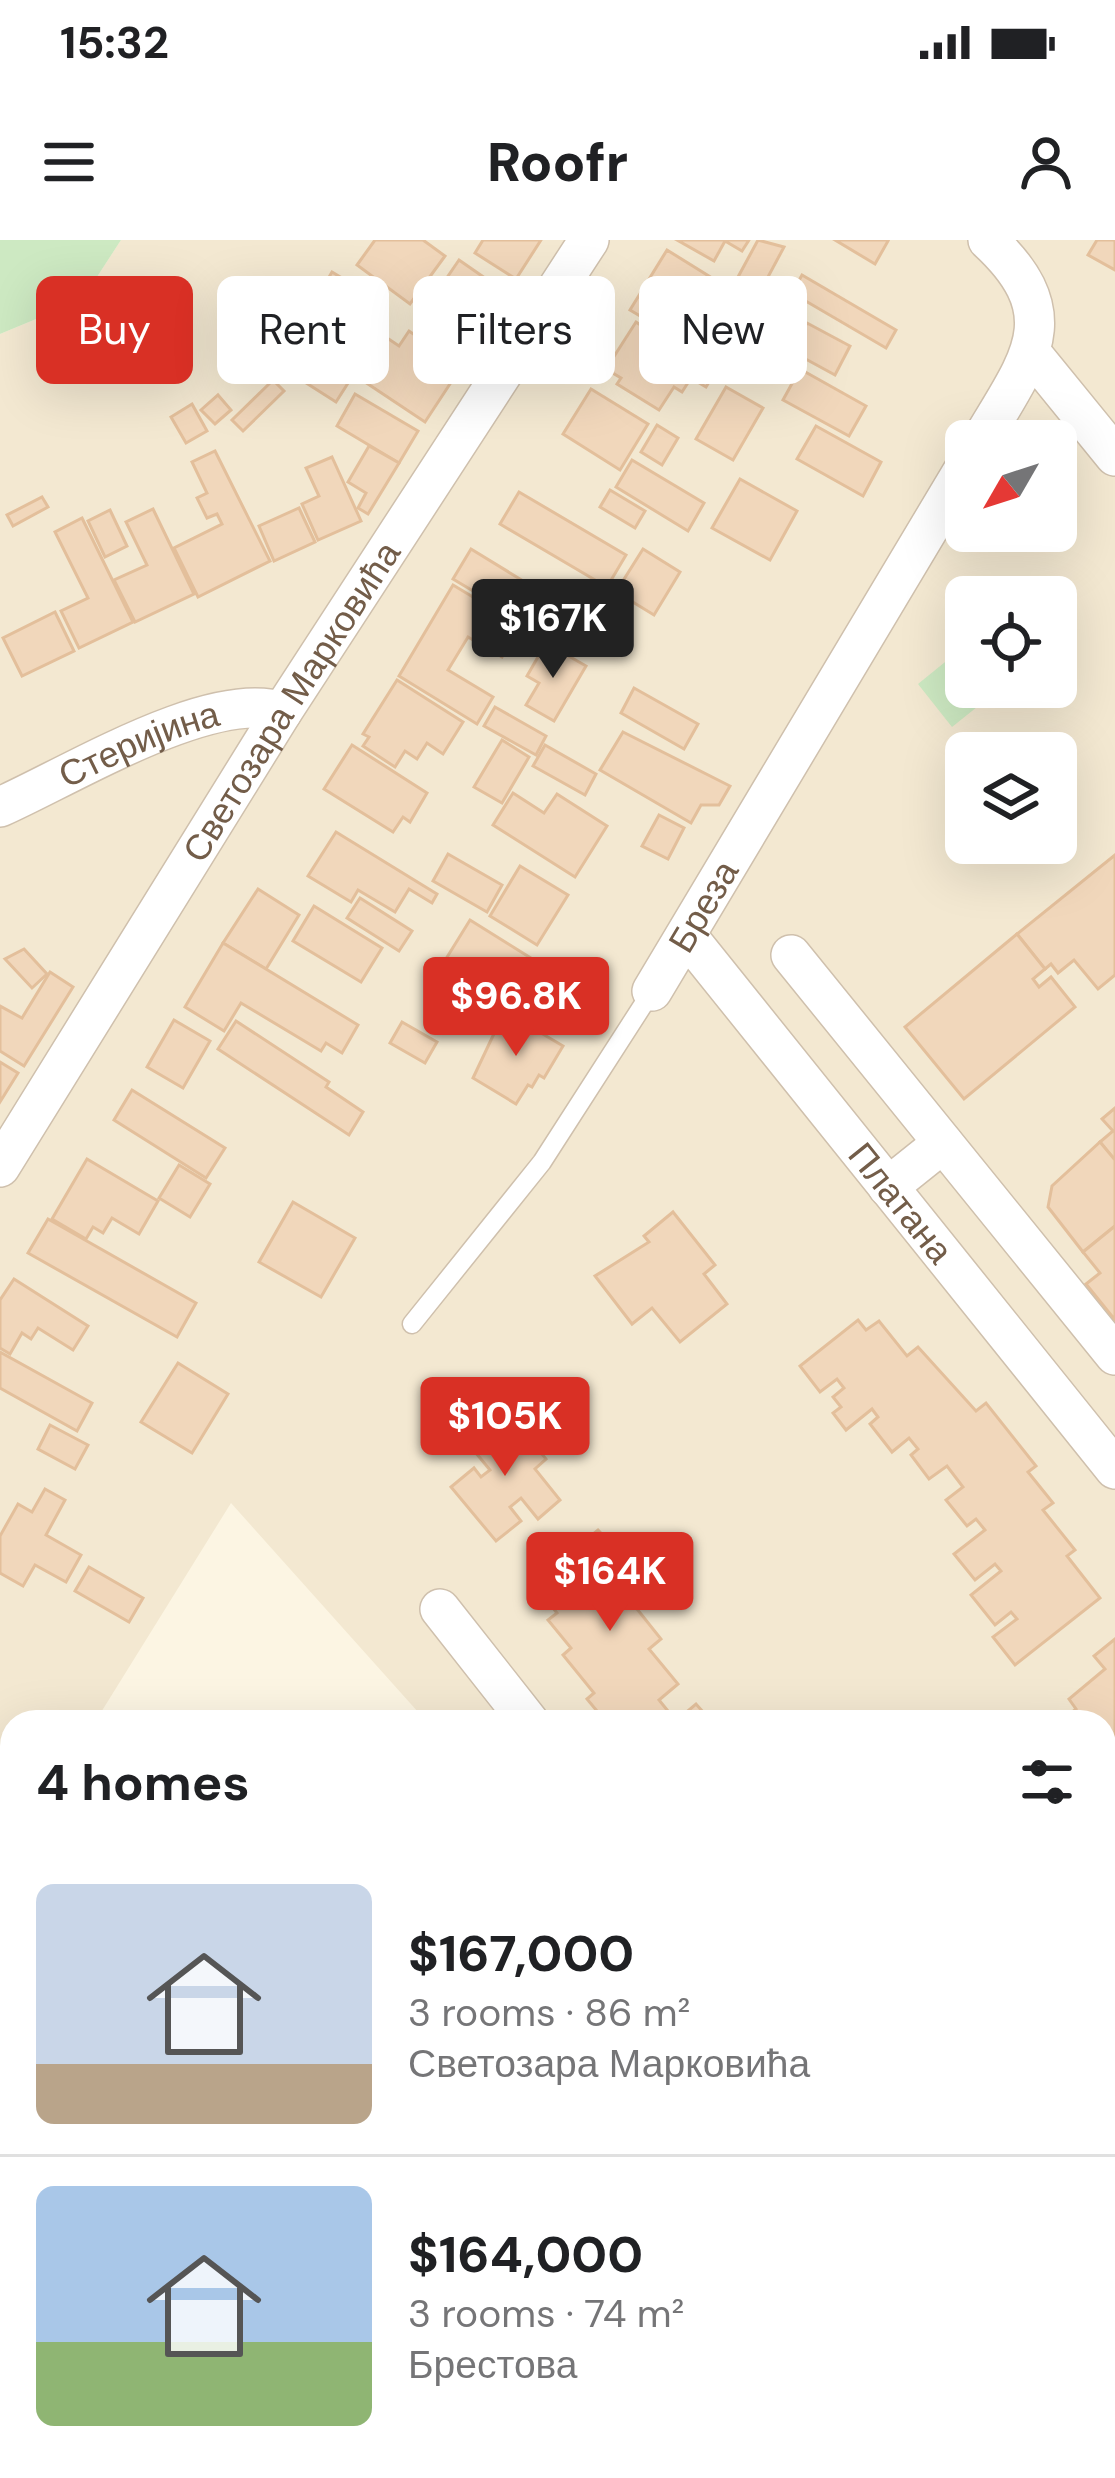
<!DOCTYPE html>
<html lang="en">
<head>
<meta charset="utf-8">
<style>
	:root { --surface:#fff; --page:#f6f6f6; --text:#202124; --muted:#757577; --line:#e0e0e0; --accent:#d93025 }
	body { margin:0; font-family:"DM Sans",sans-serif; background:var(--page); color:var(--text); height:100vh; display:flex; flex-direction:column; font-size:45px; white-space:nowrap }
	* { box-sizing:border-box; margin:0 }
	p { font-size:39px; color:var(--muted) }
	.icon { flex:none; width:66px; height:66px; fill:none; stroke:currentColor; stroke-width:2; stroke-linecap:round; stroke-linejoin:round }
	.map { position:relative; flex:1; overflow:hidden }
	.details { position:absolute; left:0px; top:1470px; width:1116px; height:768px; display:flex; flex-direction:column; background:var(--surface); border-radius:36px 36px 0 0; box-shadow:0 12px 48px #0002 }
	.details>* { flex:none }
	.guide { position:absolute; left:36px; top:36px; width:1044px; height:108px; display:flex; gap:24px }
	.needle { width:78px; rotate:231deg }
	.controls { position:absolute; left:945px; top:180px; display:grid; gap:24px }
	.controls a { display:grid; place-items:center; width:132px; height:132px; border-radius:18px; background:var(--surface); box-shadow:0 12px 48px #0002; font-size:60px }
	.price { position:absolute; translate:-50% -102px; padding:0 27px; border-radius:12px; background:var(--accent); color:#fff; font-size:39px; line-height:78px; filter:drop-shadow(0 3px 6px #0008) }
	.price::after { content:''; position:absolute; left:50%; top:72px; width:36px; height:27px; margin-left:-18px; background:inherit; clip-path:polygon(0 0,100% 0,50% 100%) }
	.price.current { background:#222; color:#fff }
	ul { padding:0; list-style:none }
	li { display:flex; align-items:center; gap:36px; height:300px; padding:0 36px }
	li+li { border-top:3px solid var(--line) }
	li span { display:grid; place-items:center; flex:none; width:336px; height:240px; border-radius:18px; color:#555 }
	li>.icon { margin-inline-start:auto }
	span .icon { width:144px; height:144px; fill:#fffc; stroke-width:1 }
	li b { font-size:51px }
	h2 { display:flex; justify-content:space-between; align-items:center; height:144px; padding:0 36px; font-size:51px }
	.chip { padding:0 42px; border-radius:18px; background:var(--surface); box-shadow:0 12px 48px #0002; font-size:42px; line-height:108px }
	.chip.current { background:var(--accent); color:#fff }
	.status { display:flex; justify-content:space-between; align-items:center; height:84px; padding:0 60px; background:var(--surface); direction:ltr }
	.status svg { height:33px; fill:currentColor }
	header { display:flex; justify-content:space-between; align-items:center; height:156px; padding:0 36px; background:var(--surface); font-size:54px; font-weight:800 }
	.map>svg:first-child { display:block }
	.residential { fill:#f3e8d1; fill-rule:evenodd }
	.green { fill:#cde9c2 }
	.building { fill:#f1d7bb; stroke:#e3bf9b; stroke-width:3 }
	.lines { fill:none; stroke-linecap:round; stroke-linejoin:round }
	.service-casing { stroke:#cfc0ad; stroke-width:21 }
	.minor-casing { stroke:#cfc0ad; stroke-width:42 }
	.service { stroke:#fff; stroke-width:18 }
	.minor { stroke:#fff; stroke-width:39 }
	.labels { text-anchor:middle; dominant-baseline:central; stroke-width:12; stroke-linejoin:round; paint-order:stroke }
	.street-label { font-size:36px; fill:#735d49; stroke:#fff9e9 }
</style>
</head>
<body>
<div class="status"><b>15:32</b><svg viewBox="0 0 49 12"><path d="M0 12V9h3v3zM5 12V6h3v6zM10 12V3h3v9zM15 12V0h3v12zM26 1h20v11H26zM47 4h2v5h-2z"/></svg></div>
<header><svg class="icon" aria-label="menu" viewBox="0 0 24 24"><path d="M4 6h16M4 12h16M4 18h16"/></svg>Roofr<svg class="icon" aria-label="person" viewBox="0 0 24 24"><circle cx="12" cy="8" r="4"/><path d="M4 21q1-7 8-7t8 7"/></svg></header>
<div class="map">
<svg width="1115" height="2238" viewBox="0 0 1115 2238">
	<rect width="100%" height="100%" fill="#fcf5e3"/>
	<path class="residential" d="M121,0H1115V2008L1104,2017V1482H427L231,1263L95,1482H12V1616L0,1636V94L82,60ZM966,201H1056V291H966ZM966,357H1056V447H966ZM966,513H1056V603H966Z"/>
	<g class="green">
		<path d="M0,0H121L82,60L0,94Z"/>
		<path d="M966,405V447H1002L952,487L918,444Z"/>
		<path d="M1115,2010V2238H1045L1035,2226H1104V2019Z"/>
	</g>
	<g class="building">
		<path d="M375,0H423L445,16L410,64L357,25Z"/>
		<path d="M483,0H541L516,39L475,13Z"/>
		<path d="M677,0H749L742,11L725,1L714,21Z"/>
		<path d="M758,0L784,7L761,50L738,37Z"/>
		<path d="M835,0H886L888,1L875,24Z"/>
		<path d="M1097,0H1115V30L1088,15Z"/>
		<path d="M667,10L741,56L724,83L676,54L657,86L630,70Z"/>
		<path d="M459,20L511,56L474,111L435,85L460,48L446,39Z"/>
		<path d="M332,32L382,62L372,79L322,49Z"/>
		<path d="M802,35L896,90L886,108L792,53Z"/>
		<path d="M359,79L399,106L409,91L425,102L431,94L467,118L425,182L332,120Z"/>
		<path d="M636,82L657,96L665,82L723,119L706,147L691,138L682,152L674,147L659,170L617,144L621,138L606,129Z"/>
		<path d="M807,83L850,106L835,135L791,111Z"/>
		<path d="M292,103L350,140L336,162L278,125Z"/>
		<path d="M800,129L866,166L849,196L783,160Z"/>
		<path d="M273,140L284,151L243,191L232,180Z"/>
		<path d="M726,147L763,168L733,220L696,199Z"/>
		<path d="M591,149L648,184L620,230L563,194Z"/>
		<path d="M355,154L418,191L399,223L337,186Z"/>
		<path d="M218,155L231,170L215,184L201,170Z"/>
		<path d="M192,164L207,191L186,203L171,177Z"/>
		<path d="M657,185L678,198L662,225L641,212Z"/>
		<path d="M816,186L881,222L863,256L797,219Z"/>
		<path d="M369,206L399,223L368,274L358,268L366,253L348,242Z"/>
		<path d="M215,211L270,321L198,357L174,308L222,284L217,274L207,278L197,258L207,253L192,222Z"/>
		<path d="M332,217L361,281L318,300L302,264L319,256L306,228Z"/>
		<path d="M632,220L704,263L688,291L616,247Z"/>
		<path d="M740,239L797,271L770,320L712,288Z"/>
		<path d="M610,250L645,271L635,288L600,267Z"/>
		<path d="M519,252L626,315L607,347L500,284Z"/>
		<path d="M42,257L48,267L13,286L7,275Z"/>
		<path d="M299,268L315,302L274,321L259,286Z"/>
		<path d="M153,269L194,354L135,382L114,340L147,325L126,282Z"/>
		<path d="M110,270L127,306L105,317L88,281Z"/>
		<path d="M82,278L133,382L79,408L61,371L88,358L55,292Z"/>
		<path d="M471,309L569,369L552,398L453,339Z"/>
		<path d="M643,309L680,332L654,375L623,356L628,348L621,344Z"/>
		<path d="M453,345L521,386L502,417L468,397L448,430L493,457L477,484L399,436Z"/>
		<path d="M55,372L74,411L22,436L3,398Z"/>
		<path d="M546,403L586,426L554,481L526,465L539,443L527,436Z"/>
		<path d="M397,440L463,482L443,514L427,503L417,519L405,511L395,527L363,506L369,497L363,494Z"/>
		<path d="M634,448L698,484L684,509L621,473Z"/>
		<path d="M495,467L546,496L536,515L484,486Z"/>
		<path d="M623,492L730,546L719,565H701L691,583L600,530Z"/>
		<path d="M502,500L529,517L502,563L474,547Z"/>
		<path d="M352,505L427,553L410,582L403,577L393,592L324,549Z"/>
		<path d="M545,505L596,534L585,555L533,526Z"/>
		<path d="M513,553L544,573L557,554L607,586L575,637L493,585Z"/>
		<path d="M659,575L684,588L668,619L642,606Z"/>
		<path d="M336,592L437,654L432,663L409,649L395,672L358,650L351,662L308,636Z"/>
		<path d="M448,614L502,645L487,672L433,641Z"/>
		<path d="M1115,615V735L1098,749L1074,720L1058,733L1051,724L1045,729L1017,694Z"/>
		<path d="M520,626L568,655L537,705L490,676Z"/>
		<path d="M258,649L299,675L266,729L223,703Z"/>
		<path d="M360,658L412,691L399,711L347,678Z"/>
		<path d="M314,666L382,708L361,742L293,701Z"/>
		<path d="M470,680L534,720L501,774L436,735Z"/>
		<path d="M1017,694L1045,729L1033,739L1039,747L1051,737L1075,767L964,859L905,787Z"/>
		<path d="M223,703L358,785L342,813L326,803L321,811L241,763L224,791L185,767Z"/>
		<path d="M24,709L47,734L32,748L5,719Z"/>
		<path d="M50,732L73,747L24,826L0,811V766L22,778Z"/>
		<path d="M514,777L563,806L544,838L539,835L532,847L528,845L516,864L473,838L500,781L508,786Z"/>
		<path d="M174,780L210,801L183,848L147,827Z"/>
		<path d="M236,781L329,842L326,847L363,872L349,895L218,809Z"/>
		<path d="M402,782L437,802L425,823L390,803Z"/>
		<path d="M0,822L18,833L0,862Z"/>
		<path d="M132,850L225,908L206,938L114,880Z"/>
		<path d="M1115,868V920L1100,902L1113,891L1102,879Z"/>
		<path d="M1100,902L1115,920V986L1083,1012L1048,967L1052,946Z"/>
		<path d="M87,919L158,961L139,994L112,978L103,993L93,987L86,999L52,979Z"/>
		<path d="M179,925L210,944L190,977L159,958Z"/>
		<path d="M293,962L355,998L321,1057L259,1022Z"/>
		<path d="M673,972L715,1025L704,1034L727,1064L680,1102L652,1068L632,1084L595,1036L649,1002L644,996Z"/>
		<path d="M48,979L196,1063L177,1097L28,1013Z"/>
		<path d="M1115,986V1080L1086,1044L1100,1033L1083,1012Z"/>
		<path d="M14,1039L88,1086L73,1110L38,1088L31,1099L22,1093L10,1114L0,1108V1060Z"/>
		<path d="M858,1080L866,1090L879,1081L907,1116L918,1107L976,1171L986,1163L1036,1226L1028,1232L1053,1263L1043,1270L1075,1310L1067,1316L1100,1358L1015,1425L993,1397L1017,1379L1011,1372L995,1385L971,1355L1001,1331L995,1324L975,1340L954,1314L985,1290L976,1279L967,1286L946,1260L963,1247L947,1226L929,1239L911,1215L918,1209L909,1198L892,1212L870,1184L878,1177L872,1169L846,1190L833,1173L841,1167L833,1157L844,1148L837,1139L820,1152L800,1126Z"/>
		<path d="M0,1112L92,1163L77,1191L0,1148Z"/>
		<path d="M178,1123L228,1154L192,1213L141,1182Z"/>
		<path d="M507,1171L546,1219L535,1229L560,1260L538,1279L521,1258L510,1267L521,1281L496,1301L451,1247L474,1228L481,1237L490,1230L471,1207Z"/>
		<path d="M50,1185L88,1205L75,1229L38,1209Z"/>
		<path d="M45,1249L65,1260L46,1295L81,1315L66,1342L35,1325L23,1346L0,1333V1296L18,1264L32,1272Z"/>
		<path d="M598,1290L653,1348L633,1364L661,1399L649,1409L678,1444L659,1460L676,1481L696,1464L712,1482H606L587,1459L594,1453L563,1415L571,1408L548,1380L557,1373L533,1343Z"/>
		<path d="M89,1327L143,1358L129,1382L75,1351Z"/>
		<path d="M1115,1399V1537L1104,1546V1482H1060L1076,1469L1069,1459L1105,1429L1094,1416Z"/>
		<path d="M1115,1816V1883L1104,1870V1821Z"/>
	</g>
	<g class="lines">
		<defs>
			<path id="service" d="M412,1084L542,922L652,751"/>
			<g id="minor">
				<path d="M1032,114L1115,216"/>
				<path d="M981,201C1028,121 1070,76 988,0"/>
				<path id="s1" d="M0,567C68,537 212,448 282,472"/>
				<path id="s2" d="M687,696L1115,1229"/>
				<path d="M791,715L1115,1115"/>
				<path id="s3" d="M652,751L966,226"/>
				<path id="s4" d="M0,927L282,472L589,0"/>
				<path d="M888,947L943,903"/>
				<path d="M440,1369L529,1482"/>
				<path d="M1104,1656L1115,1647"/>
			</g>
		</defs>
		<use href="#service" class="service-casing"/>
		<use href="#minor" class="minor-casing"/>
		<use href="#service" class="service"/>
		<use href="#minor" class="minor"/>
	</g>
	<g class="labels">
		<g class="street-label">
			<text stroke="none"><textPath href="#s4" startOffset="549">Светозара Марковића</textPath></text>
			<text stroke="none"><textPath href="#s1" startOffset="153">Стеријина</textPath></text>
			<text stroke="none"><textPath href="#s3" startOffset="99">Бреза</textPath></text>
			<text stroke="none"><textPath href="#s2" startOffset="342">Платана</textPath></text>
		</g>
	</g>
</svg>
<div class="controls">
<a><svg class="needle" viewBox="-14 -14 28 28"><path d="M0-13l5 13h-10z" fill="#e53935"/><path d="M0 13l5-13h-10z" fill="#757577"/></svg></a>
<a><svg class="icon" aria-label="locate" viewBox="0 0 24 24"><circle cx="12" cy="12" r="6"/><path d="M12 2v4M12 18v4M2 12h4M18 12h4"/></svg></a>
<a><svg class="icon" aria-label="layers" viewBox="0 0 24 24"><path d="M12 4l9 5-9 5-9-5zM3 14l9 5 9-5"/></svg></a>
</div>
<b class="price current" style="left:553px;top:441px">$167K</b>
<b class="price" style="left:516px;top:819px">$96.8K</b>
<b class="price" style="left:505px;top:1239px">$105K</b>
<b class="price" style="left:610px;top:1394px">$164K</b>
<div class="guide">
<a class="chip current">Buy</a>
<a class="chip">Rent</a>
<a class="chip">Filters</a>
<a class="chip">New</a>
</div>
<section class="details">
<h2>4 homes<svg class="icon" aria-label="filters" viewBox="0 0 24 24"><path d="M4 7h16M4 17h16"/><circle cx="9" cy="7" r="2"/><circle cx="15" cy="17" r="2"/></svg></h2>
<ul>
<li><span style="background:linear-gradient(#c9d6e8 75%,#b9a48a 0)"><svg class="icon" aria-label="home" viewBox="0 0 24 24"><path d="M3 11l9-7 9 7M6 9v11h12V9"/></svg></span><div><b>$167,000</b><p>3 rooms · 86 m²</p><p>Светозара Марковића</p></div></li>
<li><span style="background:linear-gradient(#a9c7e8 65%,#8fb573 0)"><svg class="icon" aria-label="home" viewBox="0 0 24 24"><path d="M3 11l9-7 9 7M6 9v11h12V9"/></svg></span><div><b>$164,000</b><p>3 rooms · 74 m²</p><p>Брестова</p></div></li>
</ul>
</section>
</div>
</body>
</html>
